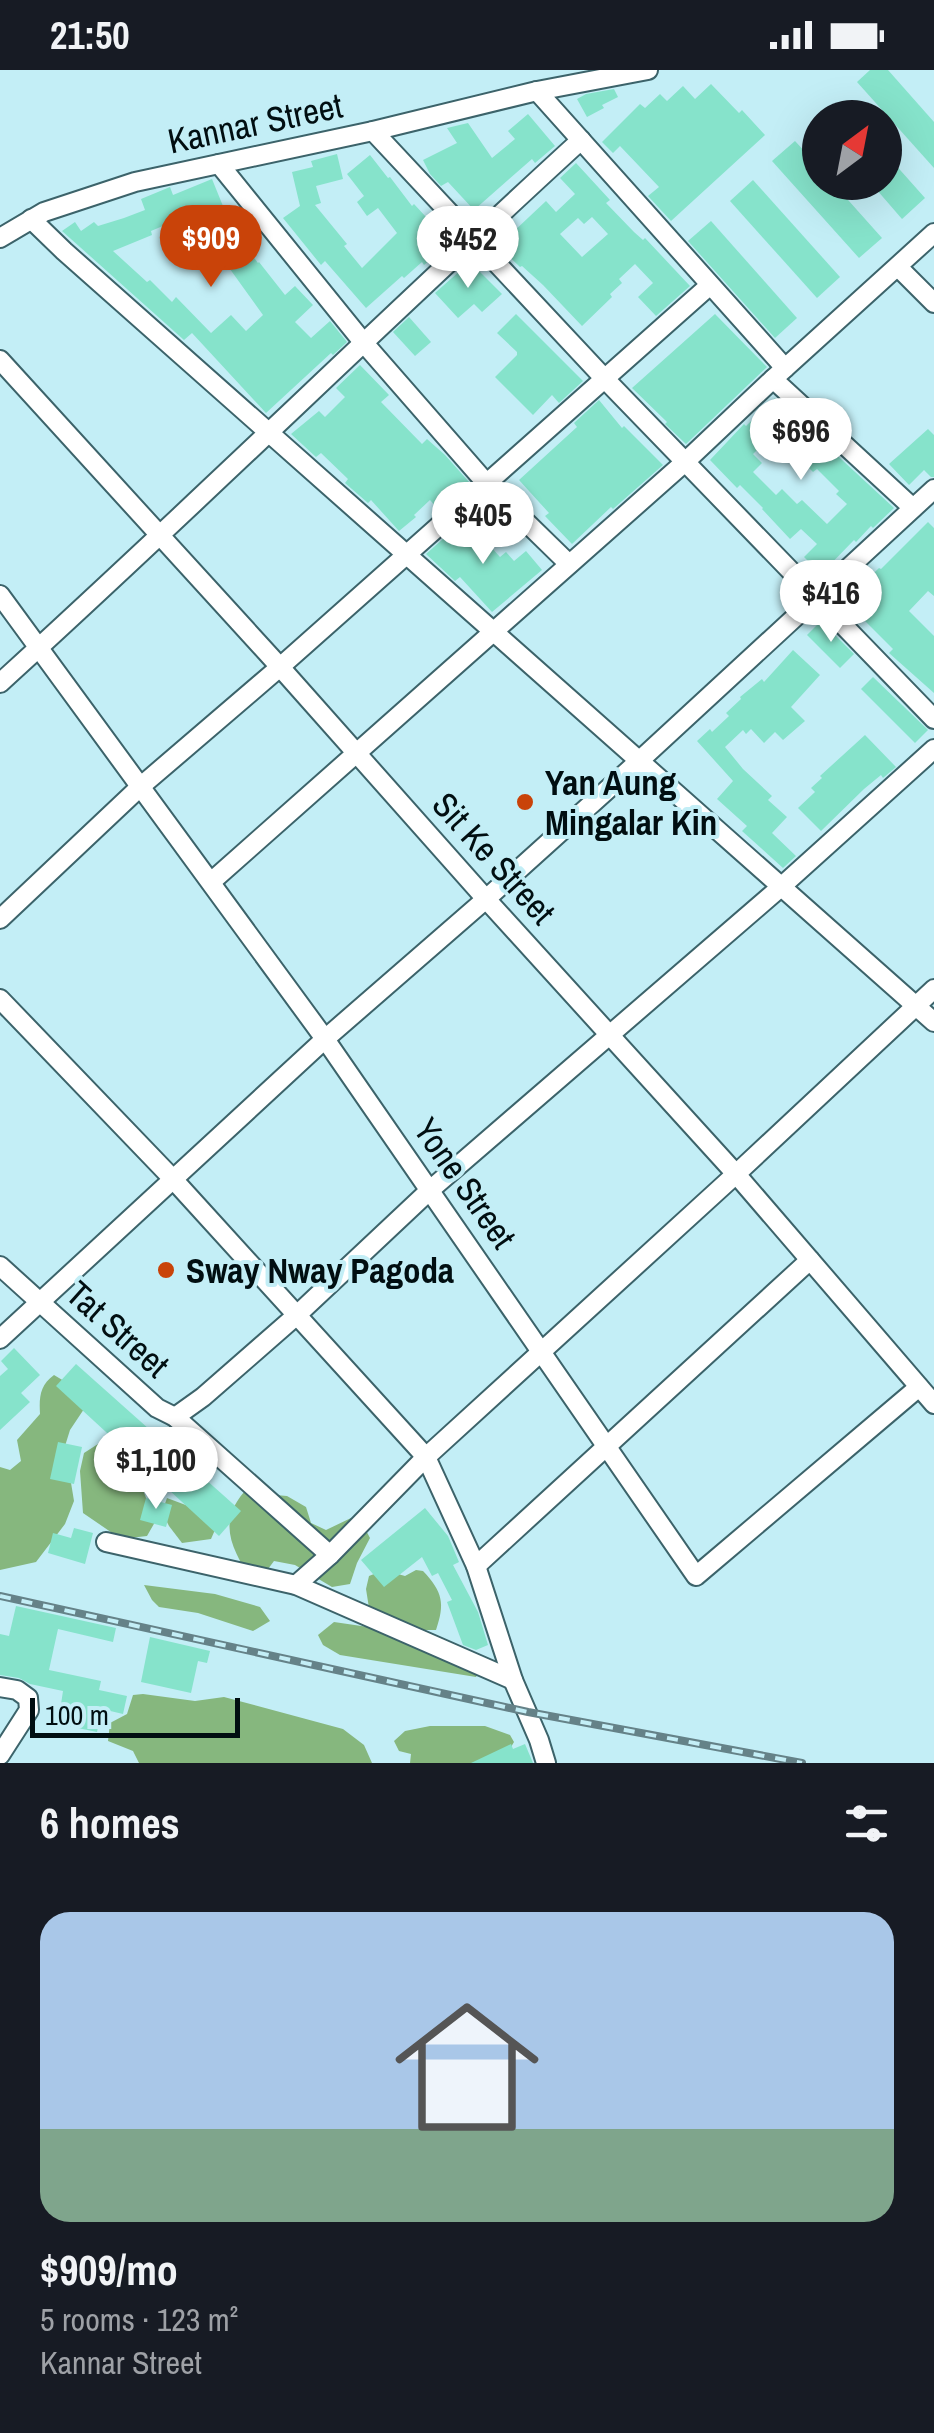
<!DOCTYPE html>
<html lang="en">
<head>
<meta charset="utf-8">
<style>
	:root { --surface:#171b24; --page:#242831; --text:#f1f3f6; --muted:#9ea1a6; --accent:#c94309 }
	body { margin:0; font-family:"Archivo Narrow",sans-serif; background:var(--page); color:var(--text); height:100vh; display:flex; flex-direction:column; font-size:38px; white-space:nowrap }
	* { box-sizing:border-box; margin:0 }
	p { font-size:32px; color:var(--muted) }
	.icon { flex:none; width:55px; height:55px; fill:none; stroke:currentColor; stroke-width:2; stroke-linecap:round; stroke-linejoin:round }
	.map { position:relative; height:1693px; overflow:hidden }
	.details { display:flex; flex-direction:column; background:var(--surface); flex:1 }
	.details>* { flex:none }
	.needle { width:65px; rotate:32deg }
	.tools { position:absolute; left:802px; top:30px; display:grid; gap:20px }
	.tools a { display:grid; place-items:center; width:100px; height:100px; border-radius:50%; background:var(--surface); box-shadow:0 10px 40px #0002; font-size:50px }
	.scale { position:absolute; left:30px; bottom:25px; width:210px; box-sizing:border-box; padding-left:10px; border:5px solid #010e11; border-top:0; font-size:28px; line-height:35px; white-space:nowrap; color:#010e11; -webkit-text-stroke:8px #c3eef6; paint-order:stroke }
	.price { position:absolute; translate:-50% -85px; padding:0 22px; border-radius:35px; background:#fff; color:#222; font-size:32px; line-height:65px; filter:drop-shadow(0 2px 5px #0008) }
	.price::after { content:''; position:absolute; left:50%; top:60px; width:30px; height:22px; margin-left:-15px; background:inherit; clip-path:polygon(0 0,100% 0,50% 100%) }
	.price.current { background:var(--accent); color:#fff }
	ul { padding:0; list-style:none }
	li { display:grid; align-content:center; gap:20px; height:530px; padding:0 40px }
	li span { display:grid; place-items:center; height:310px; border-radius:30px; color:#555 }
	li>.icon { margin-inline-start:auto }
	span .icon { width:180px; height:180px; fill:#fffc; stroke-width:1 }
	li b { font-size:42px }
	h2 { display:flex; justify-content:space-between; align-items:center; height:120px; padding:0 40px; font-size:42px }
	.status { display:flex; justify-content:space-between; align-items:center; height:70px; padding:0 50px; background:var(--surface); direction:ltr }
	.status svg { height:28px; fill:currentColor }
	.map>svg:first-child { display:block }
	.forest { fill:#86b77e }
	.building { fill:#86e3cb; fill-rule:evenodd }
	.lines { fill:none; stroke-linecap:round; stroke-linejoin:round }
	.minor-casing { stroke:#3c636a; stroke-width:22 }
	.minor { stroke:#fff; stroke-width:18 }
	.rail-casing { stroke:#658288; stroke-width:8 }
	.rail { stroke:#c3eef6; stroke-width:4; stroke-dasharray:11; stroke-linecap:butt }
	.poi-dot { fill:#c94309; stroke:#c3eef6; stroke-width:4 }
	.labels { text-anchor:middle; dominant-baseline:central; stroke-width:8; stroke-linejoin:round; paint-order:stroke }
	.street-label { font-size:35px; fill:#010e11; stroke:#c3eef6 }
	.poi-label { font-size:35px; font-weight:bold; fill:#010e11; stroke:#c3eef6; text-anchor:start }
</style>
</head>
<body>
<div class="status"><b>21:50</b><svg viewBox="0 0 49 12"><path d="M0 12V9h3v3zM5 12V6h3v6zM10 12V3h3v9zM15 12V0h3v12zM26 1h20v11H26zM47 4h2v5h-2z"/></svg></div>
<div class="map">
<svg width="934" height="1693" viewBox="0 0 934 1693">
	<rect width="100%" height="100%" fill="#c3eef6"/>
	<g class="forest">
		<path d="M54,1305L69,1314L84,1339L70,1360L65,1376L74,1431L65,1454L36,1492L0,1500V1397L10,1400L21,1391L17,1370L40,1344C39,1327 40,1315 54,1305Z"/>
		<path d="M98,1374L124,1387L138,1399L143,1420L155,1452L147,1466L121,1469L83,1443L80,1401L84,1383Z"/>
		<path d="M244,1422L287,1426L306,1437L311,1453L326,1460L351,1448L360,1449L370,1468L357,1493L350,1514L332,1517L295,1495L274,1491L265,1503L252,1513C234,1480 216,1455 244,1422Z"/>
		<path d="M167,1428L191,1437L218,1453L211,1469L182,1473L169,1456L162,1442Z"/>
		<path d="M384,1500L405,1506L416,1500L423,1501C443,1522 445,1534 436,1560H413L369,1538L366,1519L369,1506Z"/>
		<path d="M144,1515L215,1524L260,1537L270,1551L253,1561L198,1543L159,1537L152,1530Z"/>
		<path d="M334,1552L375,1558L483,1594L476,1607L340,1585L323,1575L318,1565Z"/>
		<path d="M143,1624L195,1631L224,1627L343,1659L364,1675L372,1693H139L133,1681L108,1671L110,1653L127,1644L133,1625Z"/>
		<path d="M430,1656H485L510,1665L514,1672L508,1682L488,1693H410L411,1684L399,1681L394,1671L405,1661Z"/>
	</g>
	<g class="building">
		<path d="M870,0H888L934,52V98L857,12Z"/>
		<path d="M711,14L739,43L742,40L765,65L671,151L648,126L659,117L620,76L613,83L602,72L640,34L645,38L660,24L667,31L683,16L695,29Z"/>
		<path d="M614,19L618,27L602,35L604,38L587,47L577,29L586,24Z"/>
		<path d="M528,44L555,76L535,93L532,89L474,140L448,112L441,116L430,104L423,90L457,73L447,58L468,53L492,88L515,69L508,61Z"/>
		<path d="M795,71L820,98V112H832L882,168L859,188L772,91Z"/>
		<path d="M885,83L925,128L902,149L870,112H885Z"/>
		<path d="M337,84L343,109L316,116L321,133L315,135L347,174L344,176L362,198L397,163L378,138L367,146L357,132L364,126L347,104L370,85L388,108L390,107L412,136L414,134L450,173L424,195L422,192L404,208L402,206L366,238L325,191L321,195L283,148L300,136L292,102L313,97L311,91Z"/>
		<path d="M576,93L610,130L606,133L634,162L643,170L645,168L690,216L656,246L638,227L653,213L635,194L619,209L622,213L610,224L612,227L582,256L543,215L522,196L520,197L494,172L508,158L512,163L546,131L556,142L575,124L560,108ZM592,147L608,164L582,187L560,164L578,148L584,154Z"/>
		<path d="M212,109L225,141L219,144L244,177L245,176L258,193L259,192L285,225L295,216L313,235L295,252L311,268L330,251L347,272L333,285L331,283L266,343L192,263L184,270L62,161L75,152L81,161L94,152L98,156L124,148L145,140L141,129L170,117L173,125ZM184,147L188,156L194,154L220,189L222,188L263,245L246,261L231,245L211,263L176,227L172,232L150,210L147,212L113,181L152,165L151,161Z"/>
		<path d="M753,110L840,207L817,228L730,131Z"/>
		<path d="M711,151L797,248L775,268L688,171Z"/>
		<path d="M470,192L502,224L482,242L474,234L458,248L435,223Z"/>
		<path d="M516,244L583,311L559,333L552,325L533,345L495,307L517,285V282L497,263Z"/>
		<path d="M715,244L767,297L686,374L665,354L667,352L632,318Z"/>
		<path d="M409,247L431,272L415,286L393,262Z"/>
		<path d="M360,295L389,325L381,332L422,374L427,369L445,385L469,412L437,438L430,430L414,445L416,447L399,461L371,430L368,433L345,413L348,409L321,383L316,387L291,364L319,341L325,347L345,327L336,318Z"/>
		<path d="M775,328L894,438L873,458L871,456L856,472L854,470L821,504L804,487L817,474L801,459L790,469L762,439L763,438L740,415L737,418L710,390L744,354L746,356ZM776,361L787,372L794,364L815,385L805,394L813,402L817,399L839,421L836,424L847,434L827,454L802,430L797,434L782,419L776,425L753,402L762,393L753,384Z"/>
		<path d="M599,330L622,358L624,356L663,395L613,439L611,437L572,474L545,446L549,443L519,410L577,357L574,353Z"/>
		<path d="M928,359L934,365V407H931L924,400L909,415L889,394Z"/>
		<path d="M928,452L934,458V526L928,521L909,541L934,566V623L889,583L893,579L845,531L879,498L881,499Z"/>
		<path d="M473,457L500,487L506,482L514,491L526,481L542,500L492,542L460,507L455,511L426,484L453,460L460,469Z"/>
		<path d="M821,551L854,584L840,598L807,565Z"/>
		<path d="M793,580L820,605L791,637L805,651L783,670L775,662L764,673L751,659L746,664L743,660L725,677L743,699L772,726L768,730L787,747L772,763L796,786L783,798L742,761L747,756L717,729L733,711L697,671L710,659L712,662L729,646L726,643L741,629L740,627L762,609L764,612Z"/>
		<path d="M873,607L928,660L915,673L861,619Z"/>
		<path d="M865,665L896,697L883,708L881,705L864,719L821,761L798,738L815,722L811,718L822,708L820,706Z"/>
		<path d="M14,1278L40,1305L21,1323L30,1332L0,1360V1306L8,1299L1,1291Z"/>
		<path d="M76,1294L241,1441L219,1466L56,1316Z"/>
		<path d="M58,1372L82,1377L74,1414L50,1409Z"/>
		<path d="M146,1428L172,1435L166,1457L140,1450Z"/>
		<path d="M425,1438L448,1466L459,1492L453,1495L478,1542L488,1575L476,1580L463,1575L447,1532L452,1530L438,1503L432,1506L422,1487L384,1517L361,1490Z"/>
		<path d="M74,1458L93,1463L85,1494L48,1483L53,1463L71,1468Z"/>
		<path d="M16,1536L116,1558L113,1572L58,1559L49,1600L101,1611L99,1620L127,1626L123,1644L102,1639L97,1662L58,1654L63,1621L30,1614L19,1608L0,1605V1564L9,1566Z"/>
		<path d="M150,1567L210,1581L207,1593L198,1591L191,1623L141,1612Z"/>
		<path d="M511,1674L513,1679L525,1674L533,1693H471Z"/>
	</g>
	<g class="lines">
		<defs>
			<g id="minor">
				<path d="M537,21L785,298"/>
				<path d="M373,61L604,308L934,649"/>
				<path d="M219,94L363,272L487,414L569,494"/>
				<path d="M31,149L64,181L934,952"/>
				<path d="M0,168L44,142L135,112L373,61L537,21L648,0"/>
				<path d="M898,197L934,233"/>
				<path d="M0,290L280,597L486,829L736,1104L934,1334"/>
				<path d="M773,309L913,438"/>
				<path d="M0,525L325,969L696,1506L919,1317"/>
				<path d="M0,613C196,435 385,249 581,70"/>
				<path d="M211,812L685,392L773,309L934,163"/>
				<path d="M0,849L140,717L280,597L709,216"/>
				<path d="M0,929L172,1108L426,1387L476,1496L513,1610L539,1670L546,1693"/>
				<path d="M0,1196L157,1338L175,1347L330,1485"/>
				<path d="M0,1269L325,969L486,829L638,692L934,419"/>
				<path d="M175,1347L203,1327L298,1244L430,1120L782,816L934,679"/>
				<path d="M106,1472L296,1515L513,1610"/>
				<path d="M476,1496L810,1190"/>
				<path d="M296,1515L330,1485L426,1387L736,1104L934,919"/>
				<path d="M0,1617L17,1620L28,1628L29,1640L0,1685"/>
			</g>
		</defs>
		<use href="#minor" class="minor-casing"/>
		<use href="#minor" class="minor"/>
		<defs>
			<path id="rail" d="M0,1526L528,1642L802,1693"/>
		</defs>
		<use href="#rail" class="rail-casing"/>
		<use href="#rail" class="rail"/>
	</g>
	<g class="poi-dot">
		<circle cx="525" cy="732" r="10"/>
		<circle cx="166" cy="1200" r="10"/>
	</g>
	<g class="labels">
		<g class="street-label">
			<text transform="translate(255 53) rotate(-12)">Kannar Street</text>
			<text transform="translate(494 788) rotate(48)">Sit Ke Street</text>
			<text transform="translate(465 1113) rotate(55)">Yone Street</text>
			<text transform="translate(118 1259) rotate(42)">Tat Street</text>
		</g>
		<g class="poi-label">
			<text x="545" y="712">Yan Aung<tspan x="545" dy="40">Mingalar Kin</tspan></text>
			<text x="186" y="1200">Sway Nway Pagoda</text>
		</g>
	</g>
</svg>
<div class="tools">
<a><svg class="needle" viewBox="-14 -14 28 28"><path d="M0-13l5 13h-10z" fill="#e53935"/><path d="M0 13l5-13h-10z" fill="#9ea1a6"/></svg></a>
</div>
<div class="scale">100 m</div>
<b class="price current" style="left:211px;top:220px">$909</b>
<b class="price" style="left:468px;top:221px">$452</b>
<b class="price" style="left:801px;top:413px">$696</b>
<b class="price" style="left:483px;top:497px">$405</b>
<b class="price" style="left:831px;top:575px">$416</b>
<b class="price" style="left:156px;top:1442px">$1,100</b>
</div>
<section class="details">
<h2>6 homes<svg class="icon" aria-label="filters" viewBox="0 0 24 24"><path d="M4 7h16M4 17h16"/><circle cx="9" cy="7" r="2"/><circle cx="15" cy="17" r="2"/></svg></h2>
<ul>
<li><span style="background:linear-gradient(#a9c7e8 70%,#7fa58c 0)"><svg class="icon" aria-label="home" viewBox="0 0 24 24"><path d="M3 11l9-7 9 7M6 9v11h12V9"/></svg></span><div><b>$909/mo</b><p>5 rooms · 123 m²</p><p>Kannar Street</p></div></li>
</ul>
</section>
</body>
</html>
